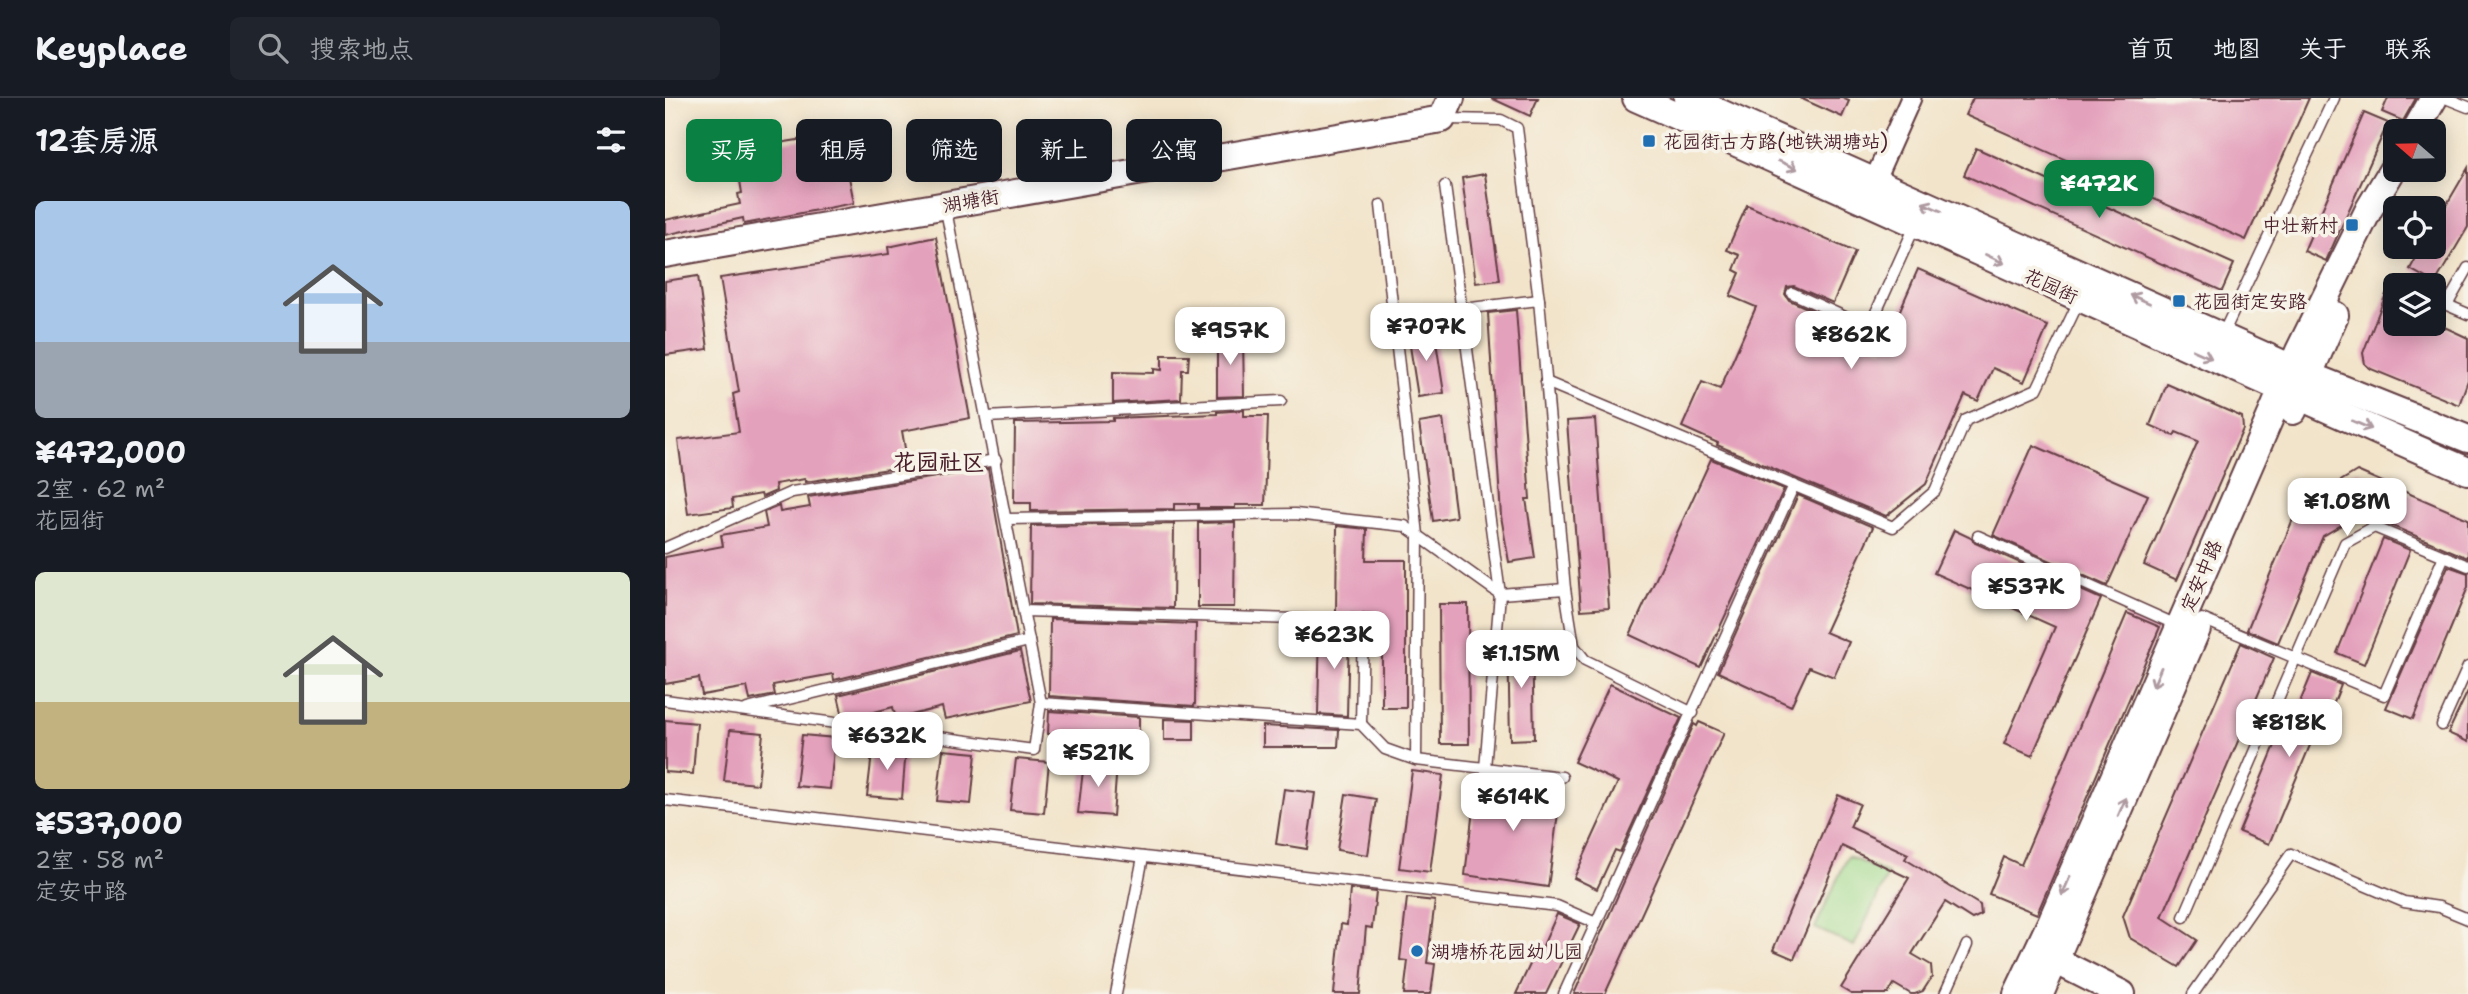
<!DOCTYPE html>
<html lang="zh">
<head>
<meta charset="utf-8">
<style>
	:root { --surface:#171b24; --page:#20242c; --text:#f1f3f6; --muted:#9ea1a6; --line:#363941; --accent:#0b8043 }
	body { margin:0; font-family:"Shantell Sans","LXGW WenKai TC",sans-serif; background:var(--page); color:var(--text); height:100vh; display:flex; flex-direction:column; font-size:26px; white-space:nowrap }
	* { box-sizing:border-box; margin:0 }
	p { font-size:23px; color:var(--muted) }
	.icon { flex:none; width:38px; height:38px; fill:none; stroke:currentColor; stroke-width:2; stroke-linecap:round; stroke-linejoin:round }
	.map { position:relative; flex:1; overflow:hidden }
	.sheet { display:flex; flex-direction:column; background:var(--surface); width:665px }
	.sheet>* { flex:none }
	.hud { position:absolute; left:21px; top:21px; width:665px; height:63px; display:flex; gap:14px }
	.needle { width:46px; rotate:290deg }
	.buttons { position:absolute; left:1718px; top:21px; display:grid; gap:14px }
	.buttons a { display:grid; place-items:center; width:63px; height:63px; border-radius:10px; background:var(--surface); box-shadow:0 4px 18px #0003; font-size:35px }
	.price { position:absolute; translate:-50% -60px; padding:0 16px; border-radius:14px; background:#fff; color:#222; font-size:23px; line-height:46px; filter:drop-shadow(0 2px 4px #0008) }
	.price::after { content:''; position:absolute; left:50%; top:42px; width:21px; height:16px; margin-left:-10px; background:inherit; clip-path:polygon(0 0,100% 0,50% 100%) }
	.price.active { background:var(--accent); color:#fff }
	ul { padding:0; list-style:none }
	li { display:grid; align-content:center; gap:14px; height:371px; padding:0 35px }
	li span { display:grid; place-items:center; height:217px; border-radius:10px; color:#555 }
	li>.icon { margin-inline-start:auto }
	span .icon { width:126px; height:126px; fill:#fffc; stroke-width:1 }
	li b { font-size:30px }
	h2 { display:flex; justify-content:space-between; align-items:center; height:84px; padding:0 35px; font-size:30px }
	.pill { padding:0 24px; border-radius:10px; background:var(--surface); box-shadow:0 4px 18px #0003; font-size:24px; line-height:63px }
	.pill.active { background:var(--accent); color:#fff }
	header { display:flex; align-items:center; gap:42px; box-sizing:border-box; height:98px; padding:0 35px; background:var(--surface); border-bottom:2px solid var(--line) }
	header strong { font-size:33px }
	nav { display:flex; gap:38px; margin-inline-start:auto; font-size:24px }
	.search { width:490px; height:63px; background:var(--page); display:flex; align-items:center; gap:18px; box-sizing:border-box; padding:0 24px; border-radius:10px; color:var(--muted); font-size:26px }
	main { display:flex; flex:1; min-height:0 }
	.map>svg:first-child { display:block }
	.green { fill:#a1db8e; stroke:#767d5c; stroke-width:2 }
	.building { fill:#e4a1bc }
	.lines { fill:none; stroke-linecap:round; stroke-linejoin:round }
	.lane-casing { stroke:#633d43; stroke-width:13 }
	.street-casing { stroke:#633d43; stroke-width:23 }
	.secondary-casing { stroke:#633d43; stroke-width:30 }
	.lane { stroke:#fff; stroke-width:10 }
	.street { stroke:#fff; stroke-width:19 }
	.secondary { stroke:#fff; stroke-width:26 }
	.oneway { stroke:#ae9aa0 }
	.poi-dot { fill:#1f6fb2; stroke:#f7f3e8; stroke-width:2.5 }
	.labels { text-anchor:middle; dominant-baseline:central; stroke-width:7; stroke-linejoin:round; paint-order:stroke }
	.poi-label { font-size:19px; fill:#4a1f2b; stroke:#f7f3e8; text-anchor:start }
	.street-label { font-size:19px; fill:#4a1f2b; stroke:#f7f3e8 }
	.quarter-label { font-size:23px; font-weight:bold; fill:#4a1f2b; stroke:#f7f3e8 }
</style>
</head>
<body>
<header>
<strong>Keyplace</strong>
<div class="search"><svg class="icon" aria-label="search" viewBox="0 0 24 24"><circle cx="10" cy="10" r="6"/><path d="M15 15l6 6"/></svg>搜索地点</div>
<nav><a>首页</a><a>地图</a><a>关于</a><a>联系</a></nav>
</header>
<main>
<section class="sheet">
<h2>12套房源<svg class="icon" aria-label="filters" viewBox="0 0 24 24"><path d="M4 7h16M4 17h16"/><circle cx="9" cy="7" r="2"/><circle cx="15" cy="17" r="2"/></svg></h2>
<ul>
<li><span style="background:linear-gradient(#a9c7e8 65%,#9aa5b1 0)"><svg class="icon" aria-label="home" viewBox="0 0 24 24"><path d="M3 11l9-7 9 7M6 9v11h12V9"/></svg></span><div><b>¥472,000</b><p>2室 · 62 m²</p><p>花园街</p></div></li>
<li><span style="background:linear-gradient(#dfe7d0 60%,#c2b280 0)"><svg class="icon" aria-label="home" viewBox="0 0 24 24"><path d="M3 11l9-7 9 7M6 9v11h12V9"/></svg></span><div><b>¥537,000</b><p>2室 · 58 m²</p><p>定安中路</p></div></li>
</ul>
</section>
<div class="map">
<svg width="1803" height="896" viewBox="0 0 1803 896">
	<rect width="100%" height="100%" fill="#f7f3e8"/>
	<filter id="ink" filterUnits="userSpaceOnUse"><feTurbulence type="fractalNoise" baseFrequency=".0143" numOctaves="2"/><feDisplacementMap in="SourceGraphic" scale="14" xChannelSelector="R" yChannelSelector="G"/><feConvolveMatrix kernelMatrix="1 2 1 2 8 2 1 2 1" color-interpolation-filters="sRGB"/></filter>
	<filter id="wash" filterUnits="userSpaceOnUse"><feTurbulence type="fractalNoise" baseFrequency=".00686" numOctaves="4" result="noise"/><feDisplacementMap in="SourceGraphic" scale="28" xChannelSelector="R" yChannelSelector="G"/><feGaussianBlur stdDeviation="1.57" result="paint"/><feColorMatrix in="noise" values="0 0 0 0 0 0 0 0 0 0 0 0 0 0 0 0 0 1.4 0 .05"/><feComposite in="paint" operator="in"/></filter>
	<g filter="url(#wash)">
		<rect width="100%" height="100%" fill="#f2e4ca"/>
		<path class="green" d="M1183,758L1223,776L1189,848L1150,830Z"/>
		<g id="blocks">
			<g class="building">
				<path d="M826,0H873L865,18Z"/>
				<path d="M1135,0H1177L1184,3L1177,19Z"/>
				<path d="M1308,0H1644L1581,142L1300,17Z"/>
				<path d="M1723,0H1751L1738,23L1717,14Z"/>
				<path d="M1699,15L1723,25L1661,163L1639,153Z"/>
				<path d="M164,37L170,77L183,74L189,105L79,126L78,120L0,137V122L75,106L73,96L77,95L70,52Z"/>
				<path d="M1311,50L1569,166L1557,193L1299,77Z"/>
				<path d="M1803,70V129L1770,185L1745,171L1757,149H1769V128Z"/>
				<path d="M820,76L835,182L811,185L797,80Z"/>
				<path d="M1082,107L1190,154L1168,205L1129,188L1122,189L1120,196L1124,202L1162,219L1159,226L1218,251L1253,171L1383,228L1359,284L1328,270L1313,303L1300,297L1261,386L1221,418L1052,347L1053,345L1017,329L1037,284L1055,291L1091,209L1065,198L1075,175L1069,172L1075,157L1062,152Z"/>
				<path d="M271,139L305,320L237,333L243,368L140,384V381L110,386L111,393L97,399L96,396L67,401L68,410L23,416L13,342L74,334L68,296L74,294L55,180L224,156L223,149Z"/>
				<path d="M33,178L43,251L0,257V183Z"/>
				<path d="M1721,196L1731,200V226H1773L1803,240V282L1794,307L1706,271L1700,266L1698,255Z"/>
				<path d="M851,212L865,401H861L870,460L844,464L836,418L823,215Z"/>
				<path d="M769,231L779,295L753,299L743,235Z"/>
				<path d="M552,240H578L579,298L552,299Z"/>
				<path d="M497,257H524L523,272H517L516,301L448,305V274L489,275V271L497,272Z"/>
				<path d="M1502,286L1577,319L1578,331L1512,482L1479,467L1533,343L1511,334L1509,338L1485,327Z"/>
				<path d="M579,312V318H603L600,407H570V410H533V406H509V411L366,413V405H349L350,325L448,323V320L552,316V314Z"/>
				<path d="M778,321L791,419L768,423L754,325Z"/>
				<path d="M930,321L944,510L916,512L902,323Z"/>
				<path d="M1368,347L1483,397L1442,488L1328,437Z"/>
				<path d="M1046,361L1119,391L1036,570L965,537Z"/>
				<path d="M323,371L352,538L169,582L168,576L108,587L110,597L85,602L82,589L37,597L34,580L0,586V459L58,448L56,437L102,429L99,414L114,408L115,414L145,409L143,399Z"/>
				<path d="M1692,373L1803,421V460L1697,415L1658,438L1613,545L1582,532L1633,409Z"/>
				<path d="M1133,397L1208,429L1160,534L1184,544L1169,579L1144,569L1126,608L1053,574Z"/>
				<path d="M570,424L569,509H533V425Z"/>
				<path d="M509,426L508,510L365,506L366,428Z"/>
				<path d="M672,428L702,431L701,462H741V610H717V517L671,515Z"/>
				<path d="M1289,432L1306,440L1310,445L1436,501L1367,658L1339,646L1390,529L1269,475Z"/>
				<path d="M1718,441L1745,452L1699,566L1672,555Z"/>
				<path d="M1783,468L1803,475V489L1748,621L1721,610Z"/>
				<path d="M774,506H803L804,646H775Z"/>
				<path d="M1462,515L1495,529L1372,816L1324,796L1339,759L1356,767Z"/>
				<path d="M385,521L531,526L530,606L529,608L384,598Z"/>
				<path d="M655,529L684,530L682,618L653,616Z"/>
				<path d="M867,542L869,641L845,642L843,543Z"/>
				<path d="M1576,545L1609,560L1497,819L1532,842L1514,869L1465,840L1458,818Z"/>
				<path d="M355,553L366,603L280,621L277,609L231,621L228,609L187,620L178,619L173,597Z"/>
				<path d="M1647,575L1676,587L1654,642L1648,640L1604,746L1574,734L1618,628L1624,631Z"/>
				<path d="M945,586L1016,620L955,754L950,752L932,791L909,780L953,684L909,664Z"/>
				<path d="M1803,593V644L1783,635Z"/>
				<path d="M384,613L474,619V638L383,636Z"/>
				<path d="M499,621L529,622V642H499Z"/>
				<path d="M0,622L32,625L28,676L0,674Z"/>
				<path d="M1034,624L1059,635L940,896H909L1029,626L1032,628Z"/>
				<path d="M598,628L674,632L673,649H598Z"/>
				<path d="M65,632L98,635L93,686L59,683Z"/>
				<path d="M137,637L170,640L165,691L131,688Z"/>
				<path d="M208,647L241,650L237,701L202,698Z"/>
				<path d="M278,652L311,655L306,706L272,703Z"/>
				<path d="M351,661L384,664L379,715L345,712Z"/>
				<path d="M419,664L452,667L448,718L413,715Z"/>
				<path d="M747,673L778,677L765,774L734,770Z"/>
				<path d="M812,680L896,693L883,789L800,777Z"/>
				<path d="M619,691L650,695L642,751L611,746Z"/>
				<path d="M681,696L711,701L703,757L672,752Z"/>
				<path d="M1173,697L1195,706L1185,729L1243,756L1240,761L1315,807L1316,817L1307,821L1280,804L1247,856L1266,867L1267,879L1258,893L1250,896H1246L1229,886L1223,896H1186L1176,890L1244,780L1177,748L1129,861L1108,852Z"/>
				<path d="M685,791L711,794L707,830L701,829L695,896H669L676,826L682,827Z"/>
				<path d="M742,800L770,803L762,865L770,866L766,896H739L743,863L735,862Z"/>
				<path d="M892,816L915,826L881,896H851L869,858L873,859Z"/>
			</g>
		</g>
	</g>
	<g filter="url(#ink)">
		<use href="#blocks" fill-opacity="0" stroke="#633d43" stroke-width="2"/>
		<g class="lines">
			<defs>
				<g id="lane">
					<path d="M1783,1L1803,9"/>
					<path d="M781,21L836,22L852,30L874,202L900,491L909,548L920,562L1028,615"/>
					<path d="M780,88L835,496L820,670"/>
					<path d="M716,107L753,437L751,662"/>
					<path d="M1803,170L1782,207L1803,216"/>
					<path d="M1127,195L1204,230L1250,128"/>
					<path d="M729,219L874,202"/>
					<path d="M1557,238L1669,0"/>
					<path d="M881,284L1228,429L1270,393L1301,322L1372,291L1415,201"/>
					<path d="M322,319L616,303"/>
					<path d="M341,421L630,416L740,428L835,496L900,491"/>
					<path d="M1313,438L1514,528"/>
					<path d="M0,450L127,394L331,362"/>
					<path d="M359,513L698,523L696,626"/>
					<path d="M1537,521L1719,597L1779,458"/>
					<path d="M0,602L369,652L376,605L280,107"/>
					<path d="M376,605L696,626L720,651L751,662L897,679"/>
					<path d="M82,611L364,543"/>
					<path d="M1777,627L1803,569"/>
					<path d="M0,702L892,808L931,825"/>
					<path d="M1519,819L1680,445L1709,429L1803,468"/>
					<path d="M451,896L478,759"/>
					<path d="M899,896L1129,387"/>
					<path d="M1280,896L1302,847"/>
					<path d="M1528,896L1626,756L1739,804L1774,809L1803,821"/>
				</g>
				<path id="street" d="M1209,83L1246,0"/>
				<g id="secondary">
					<path d="M971,0C1249,123 1524,252 1803,373"/>
					<path d="M1022,0L1643,277L1803,341"/>
					<path d="M1750,33L1769,0"/>
					<path d="M0,156L777,21L786,0"/>
					<path d="M1628,313L1670,217"/>
					<path d="M1374,854L1457,896"/>
					<path d="M1352,896L1387,822L1634,253L1704,111L1731,66"/>
					<path d="M1375,896L1532,531"/>
				</g>
			</defs>
			<use href="#lane" class="lane-casing"/>
			<use href="#street" class="street-casing"/>
			<use href="#secondary" class="secondary-casing"/>
			<use href="#lane" class="lane"/>
			<use href="#street" class="street"/>
			<use href="#secondary" class="secondary"/>
		</g>
		<defs><path id="oneway-shaft" d="M-6 0H5M1.5-3L5.5 0L1.5 3" fill="none" stroke-width="1.6" stroke-linecap="round" stroke-linejoin="round" transform="scale(1.75)"/></defs>
		<g class="oneway">
			<use href="#oneway-shaft" transform="translate(1123 67) rotate(24)"/>
			<use href="#oneway-shaft" transform="translate(1267 109) rotate(-156)"/>
			<use href="#oneway-shaft" transform="translate(1330 161) rotate(25)"/>
			<use href="#oneway-shaft" transform="translate(1475 201) rotate(-156)"/>
			<use href="#oneway-shaft" transform="translate(1537 256) rotate(24)"/>
			<use href="#oneway-shaft" transform="translate(1697 327) rotate(23)"/>
			<use href="#oneway-shaft" transform="translate(1492 579) rotate(113)"/>
			<use href="#oneway-shaft" transform="translate(1457 709) rotate(-67)"/>
			<use href="#oneway-shaft" transform="translate(1401 788) rotate(113)"/>
		</g>
	</g>
	<g class="poi-dot">
		<rect x="977" y="36" width="14" height="14" rx="3.5"/>
		<rect x="1680" y="120" width="14" height="14" rx="3.5"/>
		<rect x="1507" y="196" width="14" height="14" rx="3.5"/>
		<circle cx="752" cy="853" r="7"/>
	</g>
	<g class="labels">
		<g class="poi-label">
			<text x="998" y="43">花园街古方路(地铁湖塘站)</text>
			<text x="1673" y="127" text-anchor="end">中壮新村</text>
			<text x="1528" y="203">花园街定安路</text>
			<text x="766" y="853">湖塘桥花园幼儿园</text>
		</g>
		<g class="street-label">
			<text transform="translate(306 103) rotate(-10)">湖塘街</text>
			<text transform="translate(1386 188) rotate(25)">花园街</text>
			<text transform="translate(1536 478) rotate(-67)">定安中路</text>
		</g>
		<g class="quarter-label">
			<text x="274" y="364">花园社区</text>
		</g>
	</g>
</svg>
<div class="buttons">
<a><svg class="needle" viewBox="-14 -14 28 28"><path d="M0-13l5 13h-10z" fill="#e53935"/><path d="M0 13l5-13h-10z" fill="#9ea1a6"/></svg></a>
<a><svg class="icon" aria-label="locate" viewBox="0 0 24 24"><circle cx="12" cy="12" r="6"/><path d="M12 2v4M12 18v4M2 12h4M18 12h4"/></svg></a>
<a><svg class="icon" aria-label="layers" viewBox="0 0 24 24"><path d="M12 4l9 5-9 5-9-5zM3 14l9 5 9-5"/></svg></a>
</div>
<b class="price active" style="left:1434px;top:122px">¥472K</b>
<b class="price" style="left:761px;top:265px">¥707K</b>
<b class="price" style="left:565px;top:269px">¥957K</b>
<b class="price" style="left:1186px;top:273px">¥862K</b>
<b class="price" style="left:1682px;top:440px">¥1.08M</b>
<b class="price" style="left:1361px;top:525px">¥537K</b>
<b class="price" style="left:669px;top:573px">¥623K</b>
<b class="price" style="left:856px;top:592px">¥1.15M</b>
<b class="price" style="left:1624px;top:661px">¥818K</b>
<b class="price" style="left:222px;top:674px">¥632K</b>
<b class="price" style="left:433px;top:691px">¥521K</b>
<b class="price" style="left:848px;top:735px">¥614K</b>
<div class="hud">
<a class="pill active">买房</a>
<a class="pill">租房</a>
<a class="pill">筛选</a>
<a class="pill">新上</a>
<a class="pill">公寓</a>
</div>
</div>
</main>
</body>
</html>
